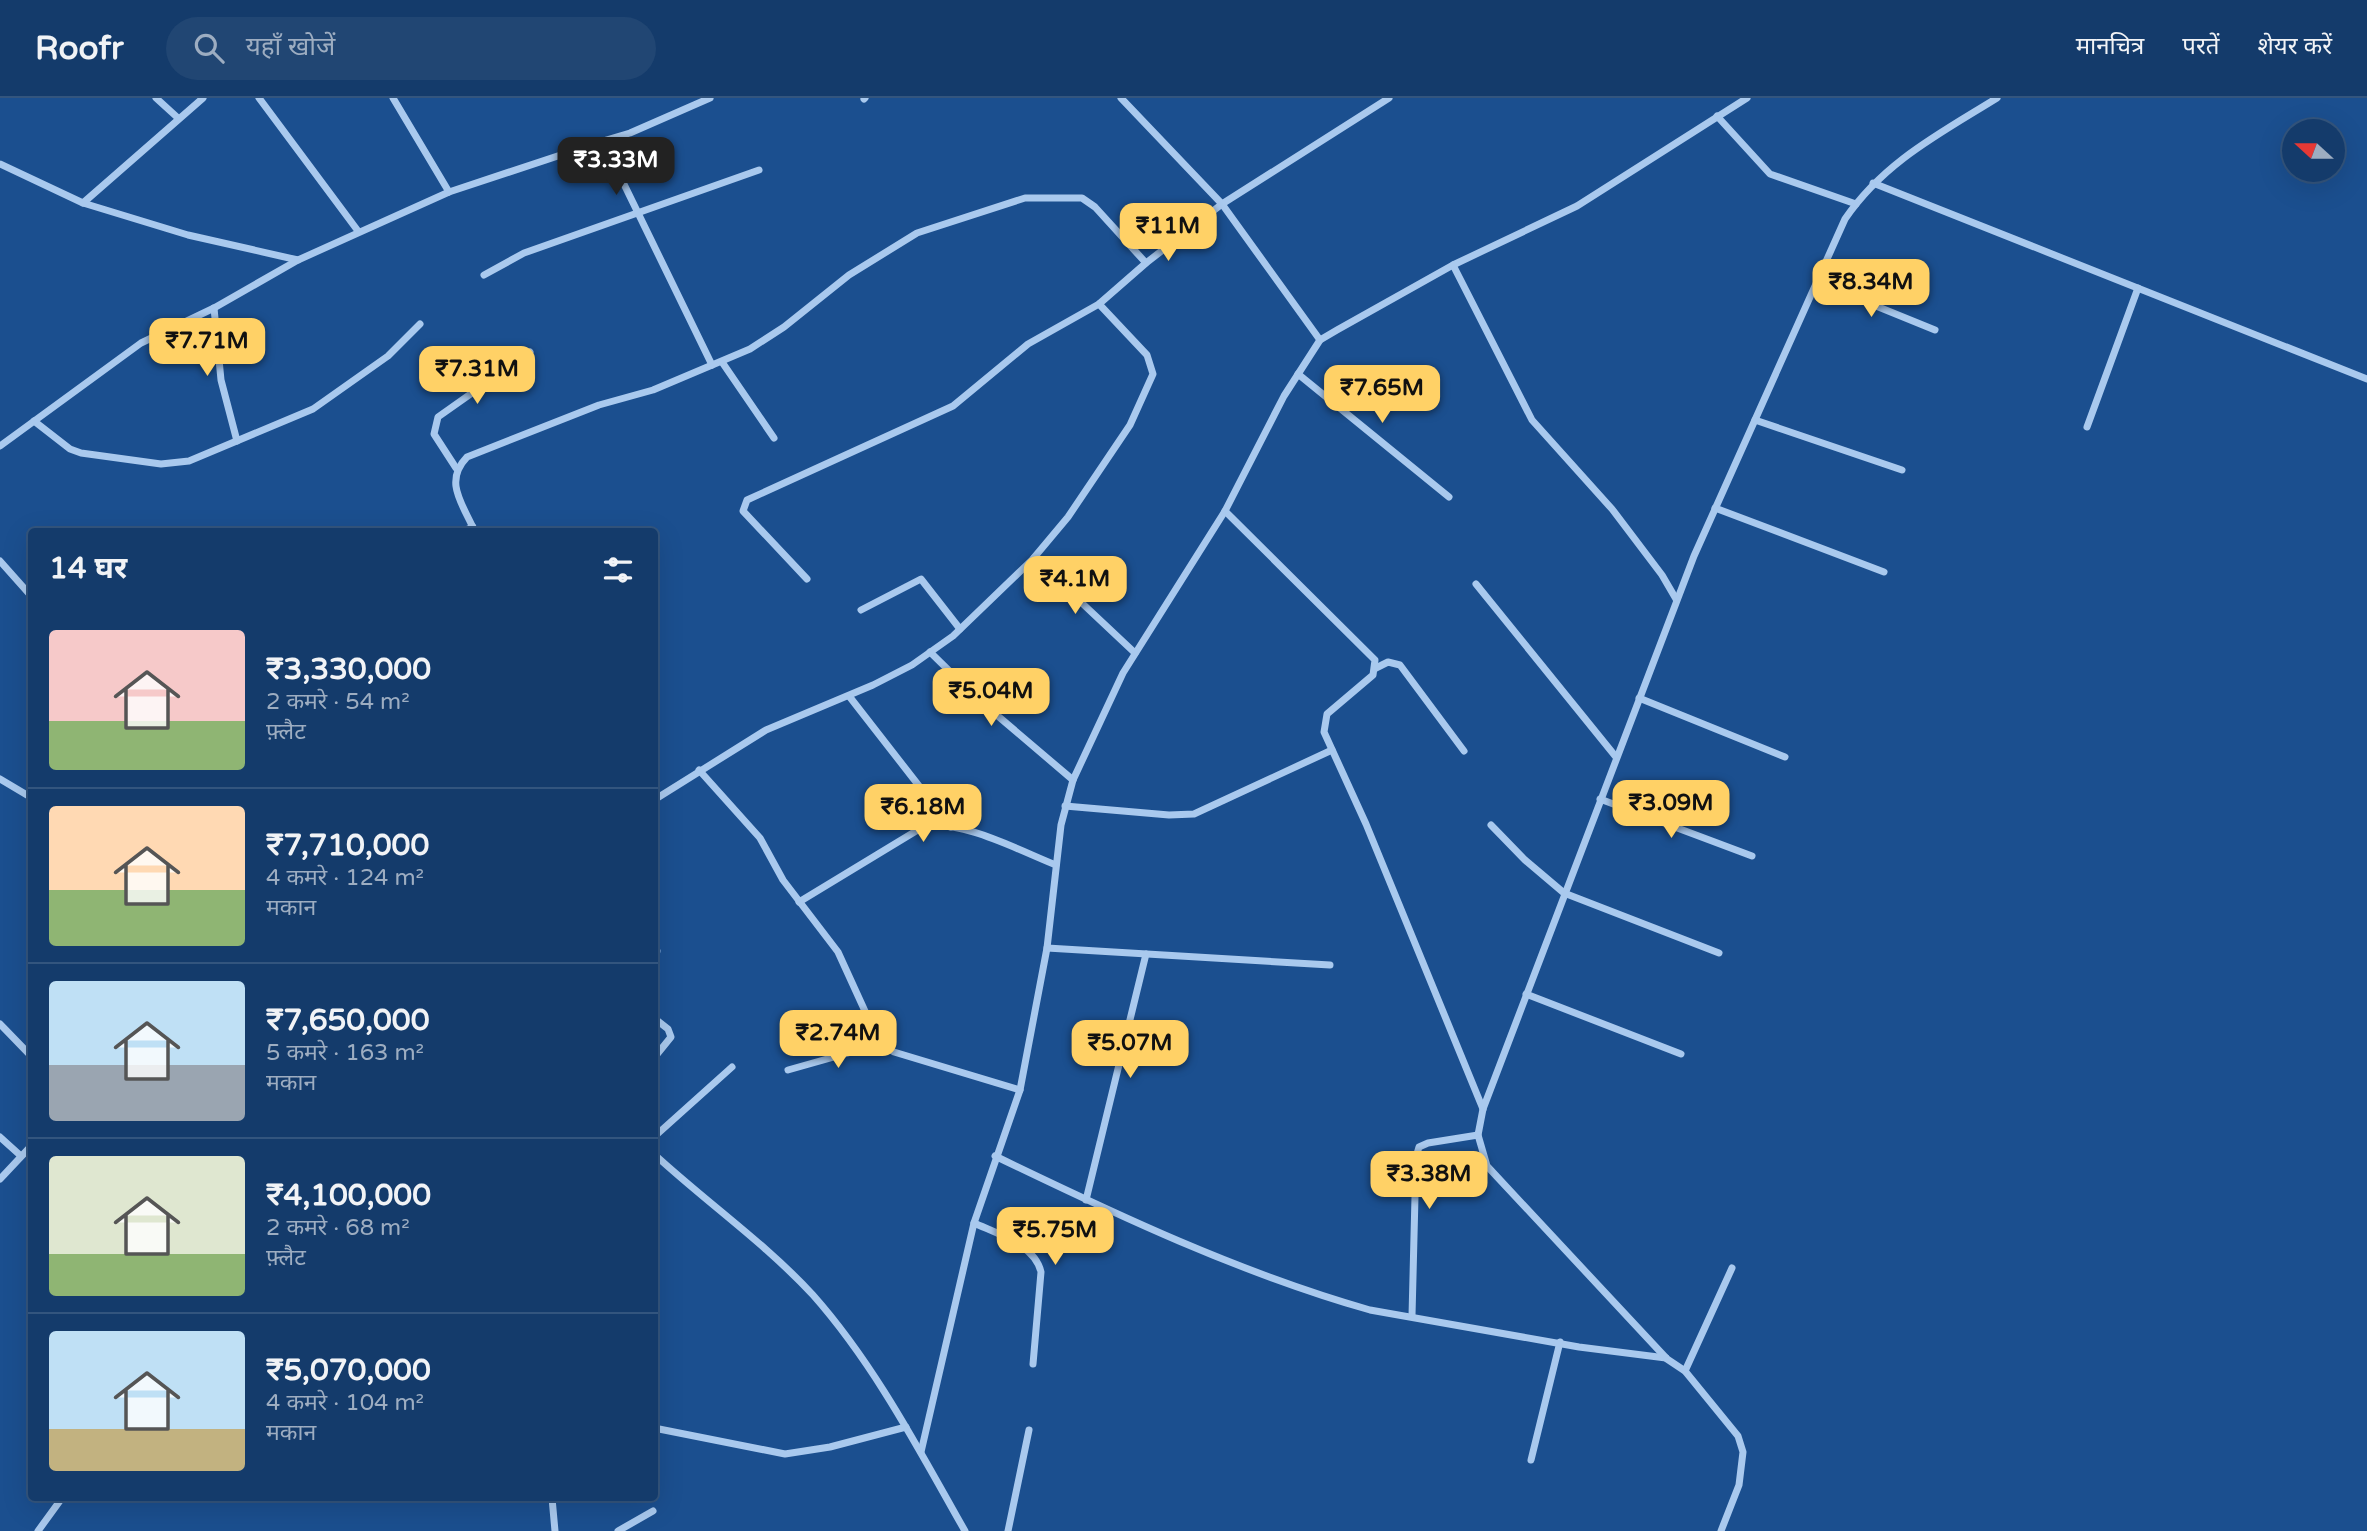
<!DOCTYPE html>
<html lang="hi">
<head>
<meta charset="utf-8">
<style>
	:root { --surface:#143b6b; --page:#214673; --text:#f1f3f6; --muted:#9dadc1; --line:#33557e; --accent:#ffd166 }
	body { margin:0; font-family:"Varela Round","Noto Sans Devanagari",sans-serif; background:var(--page); color:var(--text); height:100vh; display:flex; flex-direction:column; font-size:26px; white-space:nowrap }
	* { box-sizing:border-box; margin:0 }
	p { font-size:23px; color:var(--muted) }
	.icon { flex:none; width:38px; height:38px; fill:none; stroke:currentColor; stroke-width:2; stroke-linecap:round; stroke-linejoin:round }
	.map { position:relative; flex:1; overflow:hidden }
	.side { position:absolute; left:28px; top:430px; width:630px; height:973px; display:flex; flex-direction:column; background:var(--surface); border-radius:7px; box-shadow:0 7px 28px #0002,0 0 0 2px var(--line) }
	.side>* { flex:none }
	.needle { width:46px; rotate:291deg }
	.tools { position:absolute; left:2282px; top:21px; display:grid; gap:14px }
	.tools a { display:grid; place-items:center; width:63px; height:63px; border-radius:50%; background:var(--surface); box-shadow:0 7px 28px #0002,0 0 0 2px var(--line); font-size:35px }
	.price { position:absolute; translate:-50% -60px; padding:0 16px; border-radius:14px; background:var(--accent); color:#111; font-size:23px; line-height:46px; filter:drop-shadow(0 2px 4px #0008) }
	.price::after { content:''; position:absolute; left:50%; top:42px; width:21px; height:16px; margin-left:-10px; background:inherit; clip-path:polygon(0 0,100% 0,50% 100%) }
	.price.current { background:#222; color:#fff }
	ul { padding:0; list-style:none }
	li { display:flex; align-items:center; gap:21px; height:175px; padding:0 21px }
	li+li { border-top:2px solid var(--line) }
	li span { display:grid; place-items:center; flex:none; width:196px; height:140px; border-radius:7px; color:#555 }
	li>.icon { margin-inline-start:auto }
	span .icon { width:84px; height:84px; fill:#fffc; stroke-width:1 }
	li b { font-size:30px }
	h2 { display:flex; justify-content:space-between; align-items:center; height:84px; padding:0 21px; font-size:30px }
	header { display:flex; align-items:center; gap:42px; box-sizing:border-box; height:98px; padding:0 35px; background:var(--surface); border-bottom:2px solid var(--line) }
	header strong { font-size:33px }
	nav { display:flex; gap:38px; margin-inline-start:auto; font-size:24px }
	.search { width:490px; height:63px; background:var(--page); display:flex; align-items:center; gap:18px; box-sizing:border-box; padding:0 24px; border-radius:38px; color:var(--muted); font-size:26px }
	.map>svg:first-child { display:block }
	.lines { fill:none; stroke-linecap:round; stroke-linejoin:round }
	.minor { stroke:#a9c9ee; stroke-width:7 }
</style>
</head>
<body>
<header>
<strong>Roofr</strong>
<div class="search"><svg class="icon" aria-label="search" viewBox="0 0 24 24"><circle cx="10" cy="10" r="6"/><path d="M15 15l6 6"/></svg>यहाँ खोजें</div>
<nav><a>मानचित्र</a><a>परतें</a><a>शेयर करें</a></nav>
</header>
<div class="map">
<svg width="2367" height="1433" viewBox="0 0 2367 1433">
	<rect width="100%" height="100%" fill="#1b4f8f"/>
	<g class="lines">
		<g class="minor">
			<path d="M156,0L178,20"/>
			<path d="M259,0L358,133"/>
			<path d="M393,0L449,94"/>
			<path d="M710,0L630,35L603,43L712,267"/>
			<path d="M1121,0L1222,106L1320,242"/>
			<path d="M864,1L865,0"/>
			<path d="M1717,18L1770,76L1856,106"/>
			<path d="M0,66L83,105L188,137L298,162"/>
			<path d="M1873,85L2367,281"/>
			<path d="M83,105L203,0"/>
			<path d="M1453,167L1532,322L1612,411L1662,477L1676,501"/>
			<path d="M484,177L524,155L759,72"/>
			<path d="M1817,184L1935,232"/>
			<path d="M214,210L221,282L237,343"/>
			<path d="M722,264L774,340"/>
			<path d="M1298,276L1449,399"/>
			<path d="M1755,322L1902,372"/>
			<path d="M34,323L70,351L81,355L161,366L189,363L313,311L388,258L420,226"/>
			<path d="M2087,329L2138,190"/>
			<path d="M0,348L141,245L214,210L298,162L449,94L603,43"/>
			<path d="M456,370L434,336L438,319L530,254"/>
			<path d="M1715,410L1884,474"/>
			<path d="M1225,413L1375,562L1373,577L1327,616L1324,634L1366,726L1483,1011"/>
			<path d="M461,434L473,429"/>
			<path d="M475,434C463,406 443,384 467,359L599,307L653,292L750,251L784,229L849,177L917,135L1025,100H1082L1095,109L1146,165"/>
			<path d="M1034,460L1135,555"/>
			<path d="M0,463L32,499"/>
			<path d="M807,481L743,413L747,402L953,308L1028,246L1099,206L1146,165L1222,106L1389,0"/>
			<path d="M1476,486L1616,659"/>
			<path d="M861,512L921,481L960,531"/>
			<path d="M930,554L979,602L1073,682"/>
			<path d="M1376,570L1388,564L1400,567L1464,653"/>
			<path d="M849,598L951,729"/>
			<path d="M1639,600L1785,659"/>
			<path d="M699,672L760,740L783,782L838,854L880,946L894,954L1020,992"/>
			<path d="M0,681L32,700"/>
			<path d="M1600,701L1752,758"/>
			<path d="M654,702L766,632L873,587L912,567L953,538L1032,462L1068,419L1130,327L1153,276L1147,257L1099,206"/>
			<path d="M1065,708L1169,717L1194,716L1332,652"/>
			<path d="M1491,727L1525,762L1564,795L1719,855"/>
			<path d="M799,804L921,730C958,719 1020,753 1056,767"/>
			<path d="M654,846L657,853L654,866"/>
			<path d="M1047,850L1330,867"/>
			<path d="M1526,896L1681,956"/>
			<path d="M654,920L668,931L671,939L654,960"/>
			<path d="M0,926L32,959"/>
			<path d="M788,972L880,946"/>
			<path d="M0,1039L21,1058"/>
			<path d="M654,1039L732,969"/>
			<path d="M654,1056C706,1104 765,1145 813,1197C875,1267 919,1352 965,1433"/>
			<path d="M995,1058C1117,1117 1240,1175 1370,1212L1579,1249L1666,1260"/>
			<path d="M0,1081L32,1047"/>
			<path d="M1086,1102L1146,856"/>
			<path d="M974,1125C998,1136 1035,1147 1041,1174L1033,1266"/>
			<path d="M1412,1218L1416,1059L1419,1049L1428,1045L1478,1037"/>
			<path d="M1685,1273L1732,1170"/>
			<path d="M654,1330L785,1356L830,1349L906,1329"/>
			<path d="M921,1354L974,1125L1020,992L1047,850L1061,727L1073,682L1123,575L1225,413L1284,298L1320,242L1337,232L1453,167L1577,108L1747,0"/>
			<path d="M1531,1362L1560,1244"/>
			<path d="M552,1400L555,1433"/>
			<path d="M38,1433L62,1400"/>
			<path d="M618,1433L653,1413"/>
			<path d="M1008,1433L1029,1332"/>
			<path d="M1721,1433L1739,1387L1743,1354L1738,1338L1685,1273L1667,1261L1487,1068L1478,1037L1483,1011L1694,458L1845,121C1884,64 1939,36 1997,0"/>
		</g>
	</g>
</svg>
<div class="tools">
<a><svg class="needle" viewBox="-14 -14 28 28"><path d="M0-13l5 13h-10z" fill="#e53935"/><path d="M0 13l5-13h-10z" fill="#9dadc1"/></svg></a>
</div>
<b class="price current" style="left:616px;top:99px">₹3.33M</b>
<b class="price" style="left:1168px;top:165px">₹11M</b>
<b class="price" style="left:1871px;top:221px">₹8.34M</b>
<b class="price" style="left:207px;top:280px">₹7.71M</b>
<b class="price" style="left:477px;top:308px">₹7.31M</b>
<b class="price" style="left:1382px;top:327px">₹7.65M</b>
<b class="price" style="left:1075px;top:518px">₹4.1M</b>
<b class="price" style="left:991px;top:630px">₹5.04M</b>
<b class="price" style="left:1671px;top:742px">₹3.09M</b>
<b class="price" style="left:923px;top:746px">₹6.18M</b>
<b class="price" style="left:838px;top:972px">₹2.74M</b>
<b class="price" style="left:1130px;top:982px">₹5.07M</b>
<b class="price" style="left:1429px;top:1113px">₹3.38M</b>
<b class="price" style="left:1055px;top:1169px">₹5.75M</b>
<section class="side">
<h2>14 घर<svg class="icon" aria-label="filters" viewBox="0 0 24 24"><path d="M4 7h16M4 17h16"/><circle cx="9" cy="7" r="2"/><circle cx="15" cy="17" r="2"/></svg></h2>
<ul>
<li><span style="background:linear-gradient(#f6c9c9 65%,#8fb573 0)"><svg class="icon" aria-label="home" viewBox="0 0 24 24"><path d="M3 11l9-7 9 7M6 9v11h12V9"/></svg></span><div><b>₹3,330,000</b><p>2 कमरे · 54 m²</p><p>फ़्लैट</p></div></li>
<li><span style="background:linear-gradient(#ffd9b3 60%,#8fb573 0)"><svg class="icon" aria-label="home" viewBox="0 0 24 24"><path d="M3 11l9-7 9 7M6 9v11h12V9"/></svg></span><div><b>₹7,710,000</b><p>4 कमरे · 124 m²</p><p>मकान</p></div></li>
<li><span style="background:linear-gradient(#bfe0f5 60%,#9aa5b1 0)"><svg class="icon" aria-label="home" viewBox="0 0 24 24"><path d="M3 11l9-7 9 7M6 9v11h12V9"/></svg></span><div><b>₹7,650,000</b><p>5 कमरे · 163 m²</p><p>मकान</p></div></li>
<li><span style="background:linear-gradient(#dfe7d0 70%,#8fb573 0)"><svg class="icon" aria-label="home" viewBox="0 0 24 24"><path d="M3 11l9-7 9 7M6 9v11h12V9"/></svg></span><div><b>₹4,100,000</b><p>2 कमरे · 68 m²</p><p>फ़्लैट</p></div></li>
<li><span style="background:linear-gradient(#bfe0f5 70%,#c2b280 0)"><svg class="icon" aria-label="home" viewBox="0 0 24 24"><path d="M3 11l9-7 9 7M6 9v11h12V9"/></svg></span><div><b>₹5,070,000</b><p>4 कमरे · 104 m²</p><p>मकान</p></div></li>
</ul>
</section>
</div>
</body>
</html>
